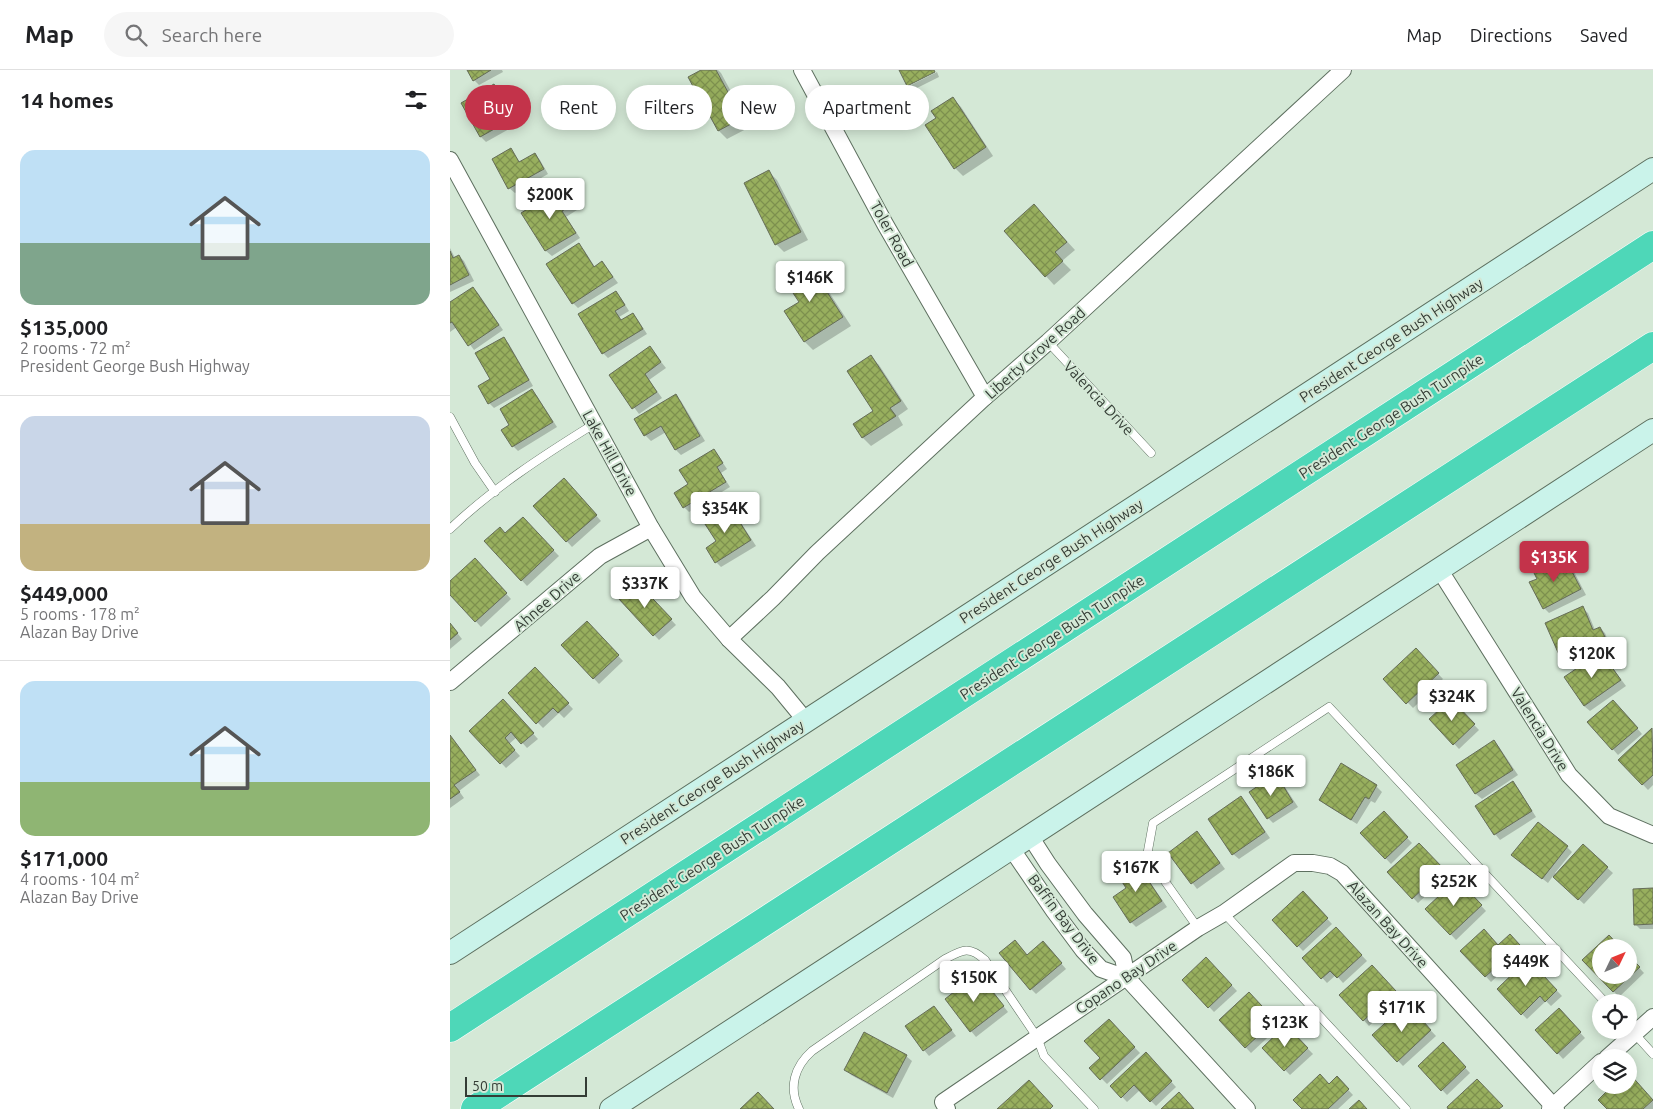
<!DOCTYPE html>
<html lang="en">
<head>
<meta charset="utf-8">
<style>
	:root { --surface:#fff; --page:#f6f6f6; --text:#202124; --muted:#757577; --line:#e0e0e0; --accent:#c3334a }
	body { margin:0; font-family:Ubuntu,sans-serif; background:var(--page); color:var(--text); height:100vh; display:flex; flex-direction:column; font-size:19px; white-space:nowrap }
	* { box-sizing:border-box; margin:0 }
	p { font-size:16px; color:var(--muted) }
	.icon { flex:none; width:28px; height:28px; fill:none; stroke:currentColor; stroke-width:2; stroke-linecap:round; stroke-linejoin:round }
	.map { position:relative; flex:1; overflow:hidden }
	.side { display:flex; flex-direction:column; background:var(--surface); width:450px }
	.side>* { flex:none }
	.banner { position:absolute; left:15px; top:15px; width:475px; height:45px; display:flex; gap:10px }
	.needle { width:32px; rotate:47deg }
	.controls { position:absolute; left:1142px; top:869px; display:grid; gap:10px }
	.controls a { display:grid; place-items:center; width:45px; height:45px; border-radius:50%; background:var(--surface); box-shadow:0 2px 12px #0003; font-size:25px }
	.scale { position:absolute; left:15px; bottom:12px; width:122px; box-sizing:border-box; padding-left:5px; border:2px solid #343c35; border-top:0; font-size:14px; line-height:18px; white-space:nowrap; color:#343c35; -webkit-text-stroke:4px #d4e8d6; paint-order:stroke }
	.price { position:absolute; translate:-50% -42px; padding:0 11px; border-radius:5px; background:#fff; color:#222; font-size:16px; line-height:32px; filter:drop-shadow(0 1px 2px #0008) }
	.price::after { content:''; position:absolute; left:50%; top:30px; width:15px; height:11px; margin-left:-8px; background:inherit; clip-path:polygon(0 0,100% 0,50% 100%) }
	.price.selected { background:var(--accent); color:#fff }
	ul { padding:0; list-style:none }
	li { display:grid; align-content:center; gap:10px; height:265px; padding:0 20px }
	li+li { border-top:1px solid var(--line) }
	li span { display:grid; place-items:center; height:155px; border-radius:15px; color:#555 }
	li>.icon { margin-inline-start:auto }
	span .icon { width:90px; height:90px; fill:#fffc; stroke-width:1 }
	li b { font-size:21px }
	h2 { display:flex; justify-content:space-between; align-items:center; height:60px; padding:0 20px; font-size:21px }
	.pill { padding:0 18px; border-radius:22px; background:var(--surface); box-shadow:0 2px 12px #0003; font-size:18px; line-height:45px }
	.pill.selected { background:var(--accent); color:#fff }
	header { display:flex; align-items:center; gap:30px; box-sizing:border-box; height:70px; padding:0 25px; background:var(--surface); border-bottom:1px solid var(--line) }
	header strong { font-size:24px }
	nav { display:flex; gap:28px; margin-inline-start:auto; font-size:18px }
	.search { width:350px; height:45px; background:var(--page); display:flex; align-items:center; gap:12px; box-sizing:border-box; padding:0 18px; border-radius:28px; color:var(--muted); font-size:19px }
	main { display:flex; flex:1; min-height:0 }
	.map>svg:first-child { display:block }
	.shadow { fill:#0003 }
	.building { fill:url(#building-cross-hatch); stroke:#656c58 }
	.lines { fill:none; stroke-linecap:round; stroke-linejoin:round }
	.lane-casing { stroke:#5e7060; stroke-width:9 }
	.street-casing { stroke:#5e7060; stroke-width:18 }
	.secondary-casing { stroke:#5e7060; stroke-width:24 }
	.highway-casing { stroke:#fff; stroke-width:29 }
	.lane { stroke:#fff; stroke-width:8 }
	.street { stroke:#fff; stroke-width:16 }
	.secondary { stroke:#caf3ea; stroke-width:22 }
	.highway { stroke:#4ed7b8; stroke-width:28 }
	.labels { text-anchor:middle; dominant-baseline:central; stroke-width:4; stroke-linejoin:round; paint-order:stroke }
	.street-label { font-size:15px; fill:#343c35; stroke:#d4e8d6 }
</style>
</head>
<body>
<header>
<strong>Map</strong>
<div class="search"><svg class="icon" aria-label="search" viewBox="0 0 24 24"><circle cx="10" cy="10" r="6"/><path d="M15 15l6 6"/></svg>Search here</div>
<nav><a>Map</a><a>Directions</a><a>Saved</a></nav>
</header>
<main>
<section class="side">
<h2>14 homes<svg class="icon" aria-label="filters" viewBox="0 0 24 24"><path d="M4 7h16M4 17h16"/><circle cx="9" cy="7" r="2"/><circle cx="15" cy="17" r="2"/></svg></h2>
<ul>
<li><span style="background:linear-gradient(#bfe0f5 60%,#7fa58c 0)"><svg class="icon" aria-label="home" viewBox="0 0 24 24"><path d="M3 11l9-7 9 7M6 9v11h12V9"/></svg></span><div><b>$135,000</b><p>2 rooms · 72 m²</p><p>President George Bush Highway</p></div></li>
<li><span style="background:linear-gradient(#c9d6e8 70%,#c2b280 0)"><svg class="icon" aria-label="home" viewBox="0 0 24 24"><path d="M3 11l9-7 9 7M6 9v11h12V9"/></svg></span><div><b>$449,000</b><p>5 rooms · 178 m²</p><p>Alazan Bay Drive</p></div></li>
<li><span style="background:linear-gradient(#bfe0f5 65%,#8fb573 0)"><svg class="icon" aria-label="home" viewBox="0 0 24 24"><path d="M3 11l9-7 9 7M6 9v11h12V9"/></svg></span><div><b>$171,000</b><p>4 rooms · 104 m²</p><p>Alazan Bay Drive</p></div></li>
</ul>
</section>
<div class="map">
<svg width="1203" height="1039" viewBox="0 0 1203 1039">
	<defs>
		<pattern id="building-cross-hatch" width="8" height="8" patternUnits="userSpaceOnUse" patternTransform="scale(1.25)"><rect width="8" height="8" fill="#98af5e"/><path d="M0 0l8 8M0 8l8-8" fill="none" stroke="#7d904e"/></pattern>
	</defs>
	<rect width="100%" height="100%" fill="#d4e8d6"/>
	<g class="shadow">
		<path d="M18,0H52L53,2L29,15L24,10Z"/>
		<path d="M254,0H268L271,3L300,57L277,69L269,61L261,46L254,50L246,42L248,23Z"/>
		<path d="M487,2L489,7L463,20L459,16Z"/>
		<path d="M44,16L49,21L68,54L36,72L31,67L13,34Z"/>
		<path d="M503,29L511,37L543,86L513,106L505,98L487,48Z"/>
		<path d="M61,80L70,92L85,84L90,90L98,104L65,123L59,118Z"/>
		<path d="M319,102L327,110L358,170L334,182L326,174Z"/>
		<path d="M112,119L117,125L127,140L116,147L130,168L102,186L96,181L73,143Z"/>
		<path d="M592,144L625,180L612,191L621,200L604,215L555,161Z"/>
		<path d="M128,175L134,180L145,197L152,192L168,213L128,238L123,233Z"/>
		<path d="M0,178L5,188L9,186L14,191L24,211L0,222Z"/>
		<path d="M358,194L366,202L401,256L363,280L355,272L336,242L350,232Z"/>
		<path d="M23,218L28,223L53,260L24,280L7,257L0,262V234Z"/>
		<path d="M166,222L171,228L179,241L169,247L172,251L183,244L188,250L197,264L158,288L153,283Z"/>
		<path d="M54,268L59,274L83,316L44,338L39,333L42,310Z"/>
		<path d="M200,278L216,298L199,310L212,328L189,344L160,305Z"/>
		<path d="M421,287L429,295L458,339L448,346L453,355L421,376L413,368L405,354L425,341Z"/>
		<path d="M82,321L87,326L107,357L68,381L63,376L61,355Z"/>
		<path d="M226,326L231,331L255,371L231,385L226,380L216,362L201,371L195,365L186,349Z"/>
		<path d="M264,380L277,399L271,403L280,417L239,442L234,437L239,414Z"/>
		<path d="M119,415L151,451L122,477L85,436Z"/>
		<path d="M279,436L284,442L306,476L271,497L266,492L268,472Z"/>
		<path d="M78,454L109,486L77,516L36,471L55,465Z"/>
		<path d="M1114,487L1119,492L1136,525L1099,543L1094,538L1089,509Z"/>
		<path d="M25,490L61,529L31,557L0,523V513Z"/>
		<path d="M186,512L226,555L209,570L169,528Z"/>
		<path d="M1132,538L1138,543L1145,560L1150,558L1155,563L1159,573L1116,592L1111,586Z"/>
		<path d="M137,553L173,591L149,614L113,575Z"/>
		<path d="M0,554L12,569L0,579Z"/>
		<path d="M966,580L993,609L963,638L935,609Z"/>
		<path d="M1151,583L1176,616L1140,641L1134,636Z"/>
		<path d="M85,599L123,639L114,648L109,643L93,658L59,623Z"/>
		<path d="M1001,631L1029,660L1009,679L981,649Z"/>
		<path d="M58,636L88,669L77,678L67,667L59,674L70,686L56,698L21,661Z"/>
		<path d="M1169,637L1192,664L1168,685L1139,652Z"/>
		<path d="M1202,660L1203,715L1198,720L1170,690Z"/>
		<path d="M0,667L30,705L9,721L14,728L0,738Z"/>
		<path d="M1044,672L1049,677L1068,705L1032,729L1026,724L1008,695Z"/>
		<path d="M891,695L926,716L932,722L925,733L921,731L907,754L876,735L870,730Z"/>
		<path d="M825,706L831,711L848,737L823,753L818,748Z"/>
		<path d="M1063,713L1068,718L1086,747L1050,770L1045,764Z"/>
		<path d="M791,728L796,733L820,768L789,789L783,784Z"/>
		<path d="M933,743L962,773L941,794L912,763Z"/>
		<path d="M752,768L775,799L747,819L719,783Z"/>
		<path d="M969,774L998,805L968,833L939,802Z"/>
		<path d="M1133,776L1163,803L1134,834L1103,806L1098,813L1068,790L1117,777L1122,782L1105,803L1107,805Z"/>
		<path d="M686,794L691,799L717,837L686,857L681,852L678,819Z"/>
		<path d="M1007,810L1036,841L1006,870L977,839Z"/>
		<path d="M1184,820H1203V859H1190L1185,854Z"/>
		<path d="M853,823L882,854L853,881L824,850Z"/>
		<path d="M886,858L917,891L893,913L886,905L877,913L854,888Z"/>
		<path d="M1060,866L1074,881L1041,912L1012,881L1048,876Z"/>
		<path d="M598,878L616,899L586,924L581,919L577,886Z"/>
		<path d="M1151,878V905H1179V887L1194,903L1169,927L1134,890Z"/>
		<path d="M756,888L787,921L764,942L734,910Z"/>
		<path d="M1078,891L1112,926L1101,936L1096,931L1077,949L1048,919Z"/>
		<path d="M922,897L950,927L919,956L891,925Z"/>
		<path d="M533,910L558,942L526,967L521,961Z"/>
		<path d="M799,923L830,956L801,983L770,950Z"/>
		<path d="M957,935L986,966L953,996L924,965Z"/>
		<path d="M489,943L506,966L479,986L474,980Z"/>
		<path d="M1114,945L1135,968L1113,989L1087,960Z"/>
		<path d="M658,950L690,983L657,1014L641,998L651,988Z"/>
		<path d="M836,956L863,984L840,1005L814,978Z"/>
		<path d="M993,974L1020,1003L997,1025L969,996Z"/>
		<path d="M696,984L726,1017L706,1036L690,1020L677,1032L662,1016Z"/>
		<path d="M456,986L462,991L443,1028L401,1005L396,1000Z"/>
		<path d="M1179,1005L1203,1031V1039H1158L1165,1015H1179Z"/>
		<path d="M887,1008L903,1025L888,1039H853Z"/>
	</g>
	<g class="building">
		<path d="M17,0H41L23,11Z"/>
		<path d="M251,0H266L292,48L268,61L255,37L245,43L236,27L246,22L238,7Z"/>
		<path d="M449,0H484L485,2L457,16Z"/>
		<path d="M44,14L64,48L30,67L11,33Z"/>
		<path d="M503,27L536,77L504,99L475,55L486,48L481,41Z"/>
		<path d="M61,78L69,92L85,83L94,99L58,119L42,89Z"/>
		<path d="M319,100L351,162L325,175L294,113Z"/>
		<path d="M112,118L122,135L112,141L126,163L95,181L71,143Z"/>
		<path d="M584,134L617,172L605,182L613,191L595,207L554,161Z"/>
		<path d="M129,173L144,197L152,191L163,207L122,234L96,194Z"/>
		<path d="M0,181L3,188L9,185L19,205L0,215Z"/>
		<path d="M358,192L393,247L354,272L334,241L349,232L333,208Z"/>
		<path d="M23,217L49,255L18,276L2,252L0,253V232Z"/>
		<path d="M166,221L175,235L165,241L171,250L183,243L193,259L152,284L128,244Z"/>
		<path d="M54,267L79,310L38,334L28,316L40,309L25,283Z"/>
		<path d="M200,276L211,292L195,304L207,322L182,339L159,305Z"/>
		<path d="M421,285L451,331L440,338L446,346L412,368L403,354L423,341L397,301Z"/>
		<path d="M82,319L103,352L62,377L51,360L59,355L50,339Z"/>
		<path d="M226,324L250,366L225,380L211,356L194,366L184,349Z"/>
		<path d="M264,379L273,393L267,397L276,412L233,438L224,423L238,414L229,400Z"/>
		<path d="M114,408L147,445L116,472L83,436Z"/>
		<path d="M279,435L301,470L265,493L256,478L266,471L253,451Z"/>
		<path d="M73,447L104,480L71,511L34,471L50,457L55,463Z"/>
		<path d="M1114,486L1131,519L1093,539L1079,512L1087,509L1083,501Z"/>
		<path d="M25,488L57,523L25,552L0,525V511Z"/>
		<path d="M186,511L222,549L203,566L168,528Z"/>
		<path d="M1133,536L1143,560L1150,557L1155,567L1110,587L1095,553Z"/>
		<path d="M137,551L169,585L143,609L111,575Z"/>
		<path d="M0,553L8,563L0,570Z"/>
		<path d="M966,578L989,603L956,634L933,609Z"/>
		<path d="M1151,582L1171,610L1134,636L1114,607Z"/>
		<path d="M85,597L119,633L108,643L103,638L86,654L58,623Z"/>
		<path d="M53,629L84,663L71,674L61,662L55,668L65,680L50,694L19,661Z"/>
		<path d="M1001,629L1025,654L1003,675L979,649Z"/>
		<path d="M1163,630L1188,658L1162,680L1137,652Z"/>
		<path d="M1202,658L1203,705L1192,715L1168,690Z"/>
		<path d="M0,665L26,700L4,715L10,722L0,729Z"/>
		<path d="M1044,670L1063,700L1025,724L1006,695Z"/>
		<path d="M891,693L927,715L919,729L915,727L901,750L869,730Z"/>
		<path d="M826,704L843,732L817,749L799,722Z"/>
		<path d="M1063,711L1082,741L1044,765L1025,736Z"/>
		<path d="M791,726L815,762L782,785L758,749Z"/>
		<path d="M934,741L958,767L935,789L910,763Z"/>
		<path d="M1088,752L1118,776L1092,809L1061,785Z"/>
		<path d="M747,761L770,793L741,814L718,783Z"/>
		<path d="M969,773L994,799L962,829L937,802Z"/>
		<path d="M1133,774L1158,797L1128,830L1103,807Z"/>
		<path d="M686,792L712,831L680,853L663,827L676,818L667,804Z"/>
		<path d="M1007,809L1032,835L1000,865L975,839Z"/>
		<path d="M1203,818V854L1184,855L1183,819Z"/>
		<path d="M853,821L878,848L847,877L822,850Z"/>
		<path d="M886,857L912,885L887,908L880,901L871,909L852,888Z"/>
		<path d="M1034,859L1048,875L1060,864L1070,875L1035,907L1010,881Z"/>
		<path d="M1159,865L1171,878H1151V905H1179V886L1190,897L1163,922L1132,890Z"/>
		<path d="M565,870L577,885L593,871L612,893L580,920L549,883Z"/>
		<path d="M756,887L782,915L758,938L732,910Z"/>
		<path d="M1078,889L1107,920L1095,932L1090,926L1071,945L1047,919Z"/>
		<path d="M922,895L946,921L913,951L889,925Z"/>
		<path d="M528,903L554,936L520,962L495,929Z"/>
		<path d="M799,922L825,950L795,978L769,950Z"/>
		<path d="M957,933L981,960L947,992L922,965Z"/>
		<path d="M484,936L502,960L473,981L455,956Z"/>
		<path d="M1109,938L1131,962L1107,984L1085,960Z"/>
		<path d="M659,949L685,977L650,1010L639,998L650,988L634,971Z"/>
		<path d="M836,955L858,978L834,1001L812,978Z"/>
		<path d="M414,962L457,985L437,1023L394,1000Z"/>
		<path d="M993,972L1016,997L991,1021L968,996Z"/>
		<path d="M696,982L722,1011L700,1032L684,1015L671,1028L660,1016Z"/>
		<path d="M1179,1003L1203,1030L1193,1039H1157L1148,1030L1163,1015H1179Z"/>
		<path d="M870,1004L879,1014L887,1006L899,1019L878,1039H852L843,1030Z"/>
		<path d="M1027,1009L1053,1036L1049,1039H998L997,1037Z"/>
		<path d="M579,1010L603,1036L600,1039H547Z"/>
		<path d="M308,1022L324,1039H290Z"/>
		<path d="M729,1022L744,1039H711Z"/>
		<path d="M909,1030L917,1039H899Z"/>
	</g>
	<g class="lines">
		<defs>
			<g id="lane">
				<path d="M598,272L701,383"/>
				<path d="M0,347L25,393L45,422"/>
				<path d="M0,459C43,418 94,385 144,354"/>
				<path d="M774,843L956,1039"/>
				<path d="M748,858L697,786L703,753L879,637L1155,932"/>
				<path d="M1184,963L1203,984"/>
				<path d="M349,1039C338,1017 345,996 362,981L495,889C512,880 519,875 535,890L587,967L594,986L644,1039"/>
			</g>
			<g id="street">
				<path d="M352,0L435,154L535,327"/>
				<path d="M0,90L201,458L243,527L279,569L328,617L356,651"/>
				<path d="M989,499L1119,705L1159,746L1203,765"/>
				<path d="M279,569L323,528L367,483L535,327L598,272L893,0"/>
				<path d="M0,612L150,486L201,458"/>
				<path d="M580,766L598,794L635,844L673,888L677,908"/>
				<path d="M561,778L604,841L633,880L651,899L677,908L797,1039"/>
				<path d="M1157,988L1203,947"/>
				<path d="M497,1039L493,1032L748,858L774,843L844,793H863L880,796L892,803L1106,1039"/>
				<path d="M1100,1039L1151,992"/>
			</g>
			<g id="secondary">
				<path d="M0,883L1203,99"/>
				<path d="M161,1039L1203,360"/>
			</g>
			<g id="highway">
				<path d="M0,958L1203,175"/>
				<path d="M25,1039L1203,276"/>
			</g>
		</defs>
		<use href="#lane" class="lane-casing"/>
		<use href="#street" class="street-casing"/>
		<use href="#secondary" class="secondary-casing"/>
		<use href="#highway" class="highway-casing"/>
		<use href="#lane" class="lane"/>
		<use href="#street" class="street"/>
		<use href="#secondary" class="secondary"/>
		<use href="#highway" class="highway"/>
	</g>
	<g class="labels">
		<g class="street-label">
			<text transform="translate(442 164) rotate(61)">Toler Road</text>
			<text transform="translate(941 270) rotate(-33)">President George Bush Highway</text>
			<text transform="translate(585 283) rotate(-42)">Liberty Grove Road</text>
			<text transform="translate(649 328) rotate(47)">Valencia Drive</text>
			<text transform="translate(941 346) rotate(-33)">President George Bush Turnpike</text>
			<text transform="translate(160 383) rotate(61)">Lake Hill Drive</text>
			<text transform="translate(601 491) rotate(-33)">President George Bush Highway</text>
			<text transform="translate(97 531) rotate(-41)">Ahnee Drive</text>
			<text transform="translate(602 567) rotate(-33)">President George Bush Turnpike</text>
			<text transform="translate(1090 659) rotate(58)">Valencia Drive</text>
			<text transform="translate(262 712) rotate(-33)">President George Bush Highway</text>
			<text transform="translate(262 788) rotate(-33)">President George Bush Turnpike</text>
			<text transform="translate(614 849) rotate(53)">Baffin Bay Drive</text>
			<text transform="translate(938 854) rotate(48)">Alazan Bay Drive</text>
			<text transform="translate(676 907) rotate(-34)">Copano Bay Drive</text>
		</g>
	</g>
</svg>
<div class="controls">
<a><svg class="needle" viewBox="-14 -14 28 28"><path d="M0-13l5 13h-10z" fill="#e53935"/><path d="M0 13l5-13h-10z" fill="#757577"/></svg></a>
<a><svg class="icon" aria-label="locate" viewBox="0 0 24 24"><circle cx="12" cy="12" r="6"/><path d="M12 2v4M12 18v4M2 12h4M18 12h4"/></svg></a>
<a><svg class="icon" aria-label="layers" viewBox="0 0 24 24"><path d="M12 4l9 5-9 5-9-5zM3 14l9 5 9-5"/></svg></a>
</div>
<div class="scale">50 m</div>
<b class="price" style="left:100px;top:150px">$200K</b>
<b class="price" style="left:360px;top:233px">$146K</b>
<b class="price" style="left:275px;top:464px">$354K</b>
<b class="price selected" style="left:1104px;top:513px">$135K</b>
<b class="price" style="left:195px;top:539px">$337K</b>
<b class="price" style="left:1142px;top:609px">$120K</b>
<b class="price" style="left:1002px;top:652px">$324K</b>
<b class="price" style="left:821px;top:727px">$186K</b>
<b class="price" style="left:686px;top:823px">$167K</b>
<b class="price" style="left:1004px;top:837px">$252K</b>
<b class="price" style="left:1076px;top:917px">$449K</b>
<b class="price" style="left:524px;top:933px">$150K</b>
<b class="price" style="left:952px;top:963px">$171K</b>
<b class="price" style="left:835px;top:978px">$123K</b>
<div class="banner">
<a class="pill selected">Buy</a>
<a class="pill">Rent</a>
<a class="pill">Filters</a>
<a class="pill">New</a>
<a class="pill">Apartment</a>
</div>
</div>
</main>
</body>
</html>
